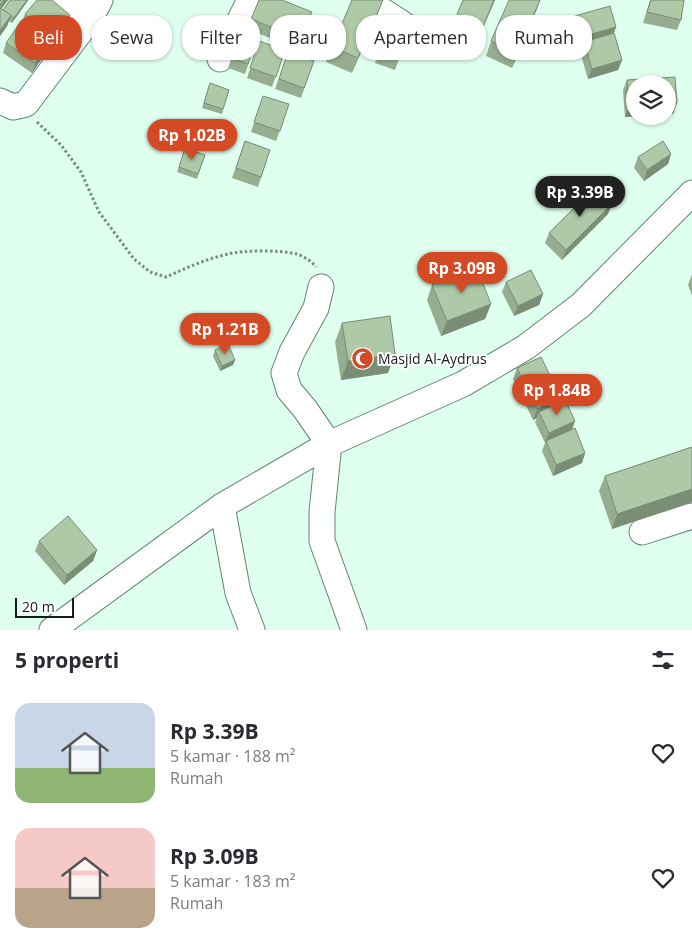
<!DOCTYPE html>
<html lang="id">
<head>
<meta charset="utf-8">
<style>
	:root { --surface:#fff; --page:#f2f2f3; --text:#2b2b33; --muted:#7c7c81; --accent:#d34a24 }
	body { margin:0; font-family:"Open Sans",sans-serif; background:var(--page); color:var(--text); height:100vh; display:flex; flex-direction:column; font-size:19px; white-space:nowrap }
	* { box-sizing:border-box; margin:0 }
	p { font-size:16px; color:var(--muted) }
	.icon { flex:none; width:28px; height:28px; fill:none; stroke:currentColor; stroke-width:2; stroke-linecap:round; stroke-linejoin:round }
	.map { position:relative; height:630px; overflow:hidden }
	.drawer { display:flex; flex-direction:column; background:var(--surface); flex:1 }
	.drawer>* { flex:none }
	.guide { position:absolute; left:15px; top:15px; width:662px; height:45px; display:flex; gap:10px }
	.controls { position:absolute; left:626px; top:75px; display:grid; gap:10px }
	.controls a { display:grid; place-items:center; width:50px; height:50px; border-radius:50%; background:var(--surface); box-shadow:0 1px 4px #0004; font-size:25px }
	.scale { position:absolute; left:15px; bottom:12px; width:59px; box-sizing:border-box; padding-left:5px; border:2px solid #101f19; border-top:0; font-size:14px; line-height:18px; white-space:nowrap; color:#101f19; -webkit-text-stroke:4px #fff; paint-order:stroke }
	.price { position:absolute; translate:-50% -42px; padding:0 11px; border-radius:18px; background:var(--accent); color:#fff; font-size:16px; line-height:32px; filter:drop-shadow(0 1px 2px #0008) }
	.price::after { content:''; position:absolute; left:50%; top:30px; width:15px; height:11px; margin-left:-8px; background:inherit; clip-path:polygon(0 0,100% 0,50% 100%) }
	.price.current { background:#222; color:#fff }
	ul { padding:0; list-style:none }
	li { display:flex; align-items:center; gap:15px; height:125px; padding:0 15px }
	li span { display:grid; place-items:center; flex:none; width:140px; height:100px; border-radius:15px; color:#555 }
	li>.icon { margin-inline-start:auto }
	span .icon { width:60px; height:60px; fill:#fffc; stroke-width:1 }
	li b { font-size:21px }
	h2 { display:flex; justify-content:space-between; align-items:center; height:60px; padding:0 15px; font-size:21px }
	.tag { padding:0 18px; border-radius:20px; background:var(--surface); box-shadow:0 1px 4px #0004; font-size:18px; line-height:45px }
	.tag.current { background:var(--accent); color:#fff }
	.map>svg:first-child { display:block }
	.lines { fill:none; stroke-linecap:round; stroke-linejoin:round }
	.minor-casing { stroke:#618675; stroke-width:27 }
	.path { stroke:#768e83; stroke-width:3; stroke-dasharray:2.5 2.5; stroke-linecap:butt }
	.minor { stroke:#fff; stroke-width:25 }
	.wall { fill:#96ad90 }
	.shaded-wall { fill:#7a8d75 }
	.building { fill:#aec9a7; stroke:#7a8d75 }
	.labels { text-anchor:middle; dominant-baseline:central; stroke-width:4; stroke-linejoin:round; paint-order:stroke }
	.poi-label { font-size:14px; fill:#101f19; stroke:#fff; text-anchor:start }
</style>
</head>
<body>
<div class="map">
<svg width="692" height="630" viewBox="0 0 692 630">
	<rect width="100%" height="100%" fill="#dfffef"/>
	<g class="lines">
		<defs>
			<g id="minor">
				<path d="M65,0L90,19"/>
				<path d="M366,0L412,30"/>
				<path d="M220,59L250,0"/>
				<path d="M0,101L13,107L26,104L90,19L100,0"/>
				<path d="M321,287L316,308L292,352L284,373L289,390L305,409L329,444L322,512V541L354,630"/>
				<path d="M222,506L238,593L252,630"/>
				<path d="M642,532L692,516"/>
				<path d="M52,630L222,506L329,444L463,384L526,347L581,305L692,193"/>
			</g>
		</defs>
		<use href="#minor" class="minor-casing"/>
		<path class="path" d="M37,122L61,145L81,172L99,212L134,259L150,272L166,277C186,268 206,259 228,254C244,250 281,250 297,254C304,256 312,262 316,267"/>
		<use href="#minor" class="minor"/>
	</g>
	<g class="wall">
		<path d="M0,0H8L1,9L3,10L10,0H28L12,23L9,21L7,26L0,36Z"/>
		<path d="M383,0L377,15L352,73L326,62L332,47Z"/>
		<path d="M463,0H495L473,51L448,39Z"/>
		<path d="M540,0L512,68L486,56L491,41Z"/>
		<path d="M650,0H684L681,20L677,30L643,23Z"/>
		<path d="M25,14L67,26L49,47L47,51L32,73L3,53L6,43L23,20Z"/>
		<path d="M571,17L616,27L614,33L622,60L618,70L588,79L580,52L582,46L574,49L568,28Z"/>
		<path d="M251,19L308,23L297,49L248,29Z"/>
		<path d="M387,24L399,59L395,70L375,63Z"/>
		<path d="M241,32L257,38L245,74L228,68Z"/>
		<path d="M259,41L285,50L272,87L247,78Z"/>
		<path d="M288,52L314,61L301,98L275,89Z"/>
		<path d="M675,77L677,103L673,114H668V84H635V116H637L625,117L623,90L627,80Z"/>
		<path d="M210,83L229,90L222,114L202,108Z"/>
		<path d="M263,96L289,104L276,141L251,132Z"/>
		<path d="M245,141L270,150L258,187L232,178Z"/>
		<path d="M185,148L205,155L197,179L177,172Z"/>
		<path d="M671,154L668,164L644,181L634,168L638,157Z"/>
		<path d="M608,214L562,260L545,243L549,233Z"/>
		<path d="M692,274V296L688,285Z"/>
		<path d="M506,282L543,294L539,305L514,316L502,292Z"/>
		<path d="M432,285L491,304L485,319L441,336L427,300Z"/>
		<path d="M342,323L388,373L341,380L335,342Z"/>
		<path d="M215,350L235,360L233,365L220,371L213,356Z"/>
		<path d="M517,368L559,403L575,421L572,430L585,453L582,463L553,476L542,451L545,443L535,422L537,418L533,420L513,379Z"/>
		<path d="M692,447V502L612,529L599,491L605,476Z"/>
		<path d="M39,541L97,550L93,561L64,585L35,551Z"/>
	</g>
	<g class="shaded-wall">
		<path d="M4,0H8L0,11L1,5Z"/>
		<path d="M27,0H28L27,2L12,23L14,18Z"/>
		<path d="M383,0L377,15L352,73L358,58Z"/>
		<path d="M494,0H495L473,51L479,36Z"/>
		<path d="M540,0L537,9L512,68L517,53Z"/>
		<path d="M11,15L7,26L0,36V31Z"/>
		<path d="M70,15L67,26L49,47L53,37Z"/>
		<path d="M616,27L612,37L584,42L582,46L574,49L578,38Z"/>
		<path d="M51,40L47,51L32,73L35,63Z"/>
		<path d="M622,60L618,70L588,79L592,69Z"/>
		<path d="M677,103L673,114H668V104Z"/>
		<path d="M635,106V116H637L625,117L629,107Z"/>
		<path d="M671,154L668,164L644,181L647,170Z"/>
		<path d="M612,204L608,214L562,260L566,250Z"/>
		<path d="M543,294L539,305L514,316L518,306Z"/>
		<path d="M491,304L485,319L441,336L447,321Z"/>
		<path d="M395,354L388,373L341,380L348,361Z"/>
		<path d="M235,360L233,365L220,371L222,366Z"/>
		<path d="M561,398L557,408L539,412L537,418L533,420L537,409Z"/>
		<path d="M575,421L571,431L546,441L545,443L549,433Z"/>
		<path d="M585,453L582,463L553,476L556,465Z"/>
		<path d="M692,489V502L612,529L617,514Z"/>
		<path d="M97,550L93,561L64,585L67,575Z"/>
	</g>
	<g class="building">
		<path d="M0,0H4L1,5L0,4Z"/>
		<path d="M10,0H27L14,18L3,10Z"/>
		<path d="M37,0H52L70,15L53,37L25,14Z"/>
		<path d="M259,0H282L312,12L301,39L251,19Z"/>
		<path d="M352,0H383L358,58L332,47Z"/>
		<path d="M463,0H494L479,36L453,24Z"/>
		<path d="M509,0H540L517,53L491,41Z"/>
		<path d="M651,0H684L681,20L647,12Z"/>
		<path d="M610,6L616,27L578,38L571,17Z"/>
		<path d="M0,8L11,15L0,31Z"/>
		<path d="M22,20L51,40L35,63L6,43Z"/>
		<path d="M387,24L408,31L399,59L378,53Z"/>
		<path d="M241,32L257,38L248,64L232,58Z"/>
		<path d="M614,33L622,60L592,69L584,42Z"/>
		<path d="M259,41L285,50L276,77L250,68Z"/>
		<path d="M288,52L314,61L304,88L279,79Z"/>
		<path d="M675,77L677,103L668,104V84H635V106L629,107L627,80Z"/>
		<path d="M210,83L229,90L223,109L204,103Z"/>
		<path d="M263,96L289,104L280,131L254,122Z"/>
		<path d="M245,141L270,150L261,177L236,168Z"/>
		<path d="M663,141L671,154L647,170L638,157Z"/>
		<path d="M185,148L205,155L198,174L179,167Z"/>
		<path d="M595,187L612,204L566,250L549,233Z"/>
		<path d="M477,268L491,304L447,321L432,285Z"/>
		<path d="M531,270L543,294L518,306L506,282Z"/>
		<path d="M390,316L395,354L348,361L342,323Z"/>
		<path d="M228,344L235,360L222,366L215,350Z"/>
		<path d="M541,357L561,398L537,409L517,368Z"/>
		<path d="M565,400L575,421L549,433L539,412Z"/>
		<path d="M575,428L585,453L556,465L546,441Z"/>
		<path d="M692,447V489L617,514L605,476Z"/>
		<path d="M68,516L97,550L67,575L39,541Z"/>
	</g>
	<defs>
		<symbol id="mosque-disc" viewBox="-11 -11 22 22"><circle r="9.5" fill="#d34a24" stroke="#fff"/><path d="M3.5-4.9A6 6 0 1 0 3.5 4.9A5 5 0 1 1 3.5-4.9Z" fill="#fff"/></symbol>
	</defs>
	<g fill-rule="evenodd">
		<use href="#mosque-disc" x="350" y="346" width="25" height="25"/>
	</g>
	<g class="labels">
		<g class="poi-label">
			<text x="378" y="358">Masjid Al-Aydrus</text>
		</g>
	</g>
</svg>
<div class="controls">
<a><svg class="icon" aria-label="layers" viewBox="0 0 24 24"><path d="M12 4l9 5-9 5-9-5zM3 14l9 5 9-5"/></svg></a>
</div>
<div class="scale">20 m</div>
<b class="price" style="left:192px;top:161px">Rp 1.02B</b>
<b class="price current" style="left:580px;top:218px">Rp 3.39B</b>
<b class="price" style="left:462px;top:294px">Rp 3.09B</b>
<b class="price" style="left:225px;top:355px">Rp 1.21B</b>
<b class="price" style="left:557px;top:416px">Rp 1.84B</b>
<div class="guide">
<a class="tag current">Beli</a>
<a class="tag">Sewa</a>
<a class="tag">Filter</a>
<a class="tag">Baru</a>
<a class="tag">Apartemen</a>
<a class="tag">Rumah</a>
</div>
</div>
<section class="drawer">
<h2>5 properti<svg class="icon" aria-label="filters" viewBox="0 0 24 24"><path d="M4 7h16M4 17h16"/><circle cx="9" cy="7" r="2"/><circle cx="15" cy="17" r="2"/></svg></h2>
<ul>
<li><span style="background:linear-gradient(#c9d6e8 65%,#8fb573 0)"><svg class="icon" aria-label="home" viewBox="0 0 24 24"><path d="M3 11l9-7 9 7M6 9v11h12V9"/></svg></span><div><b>Rp 3.39B</b><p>5 kamar · 188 m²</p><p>Rumah</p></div><svg class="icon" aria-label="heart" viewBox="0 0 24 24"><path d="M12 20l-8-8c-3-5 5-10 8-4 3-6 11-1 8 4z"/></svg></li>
<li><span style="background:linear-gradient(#f6c9c9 60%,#b9a48a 0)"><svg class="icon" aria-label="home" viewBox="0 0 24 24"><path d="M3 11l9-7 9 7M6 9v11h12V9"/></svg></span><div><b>Rp 3.09B</b><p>5 kamar · 183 m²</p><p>Rumah</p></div><svg class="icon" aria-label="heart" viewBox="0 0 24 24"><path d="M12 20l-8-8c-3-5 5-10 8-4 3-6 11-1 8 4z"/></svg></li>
</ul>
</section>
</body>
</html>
